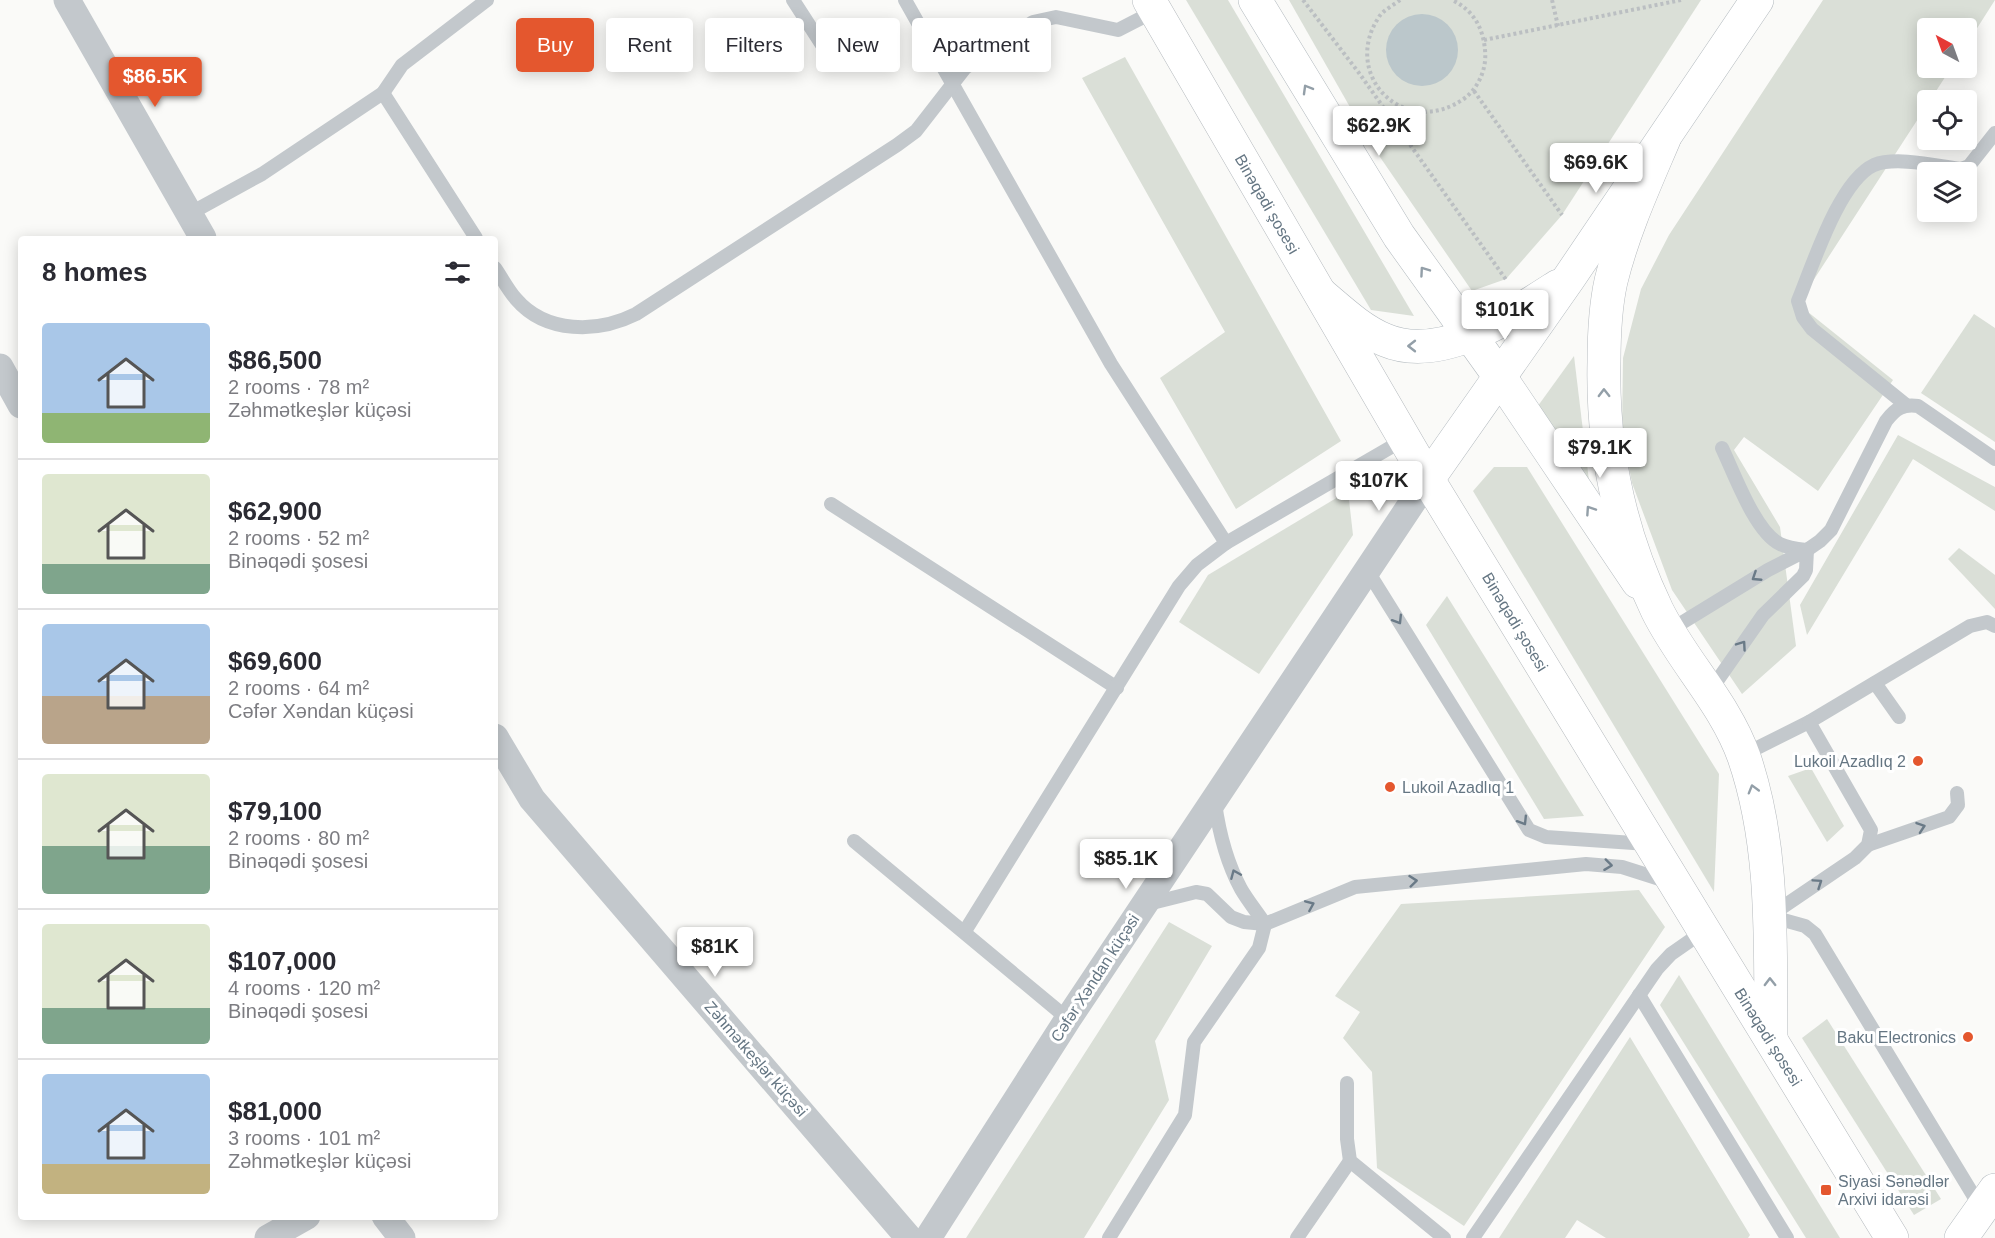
<!DOCTYPE html>
<html lang="en">
<head>
<meta charset="utf-8">
<style>
	:root { --surface:#fff; --page:#f2f2f3; --text:#2b2b33; --muted:#7c7c81; --line:#e1e1e2; --accent:#e4572e }
	body { margin:0; font-family:Arial,sans-serif; background:var(--page); color:var(--text); height:100vh; display:flex; flex-direction:column; font-size:22px; white-space:nowrap }
	* { box-sizing:border-box; margin:0 }
	p { font-size:20px; color:var(--muted) }
	.icon { flex:none; width:33px; height:33px; fill:none; stroke:currentColor; stroke-width:2; stroke-linecap:round; stroke-linejoin:round }
	.map { position:relative; flex:1; overflow:hidden }
	.drawer { position:absolute; left:18px; top:236px; width:480px; height:984px; display:flex; flex-direction:column; background:var(--surface); border-radius:6px; box-shadow:0 3px 15px #0003 }
	.drawer>* { flex:none }
	.hud { position:absolute; left:516px; top:18px; width:570px; height:54px; display:flex; gap:12px }
	.needle { width:39px; rotate:319deg }
	.fabs { position:absolute; left:1917px; top:18px; display:grid; gap:12px }
	.fabs a { display:grid; place-items:center; width:60px; height:60px; border-radius:6px; background:var(--surface); box-shadow:0 3px 15px #0003; font-size:30px }
	.price { position:absolute; translate:-50% -51px; padding:0 14px; border-radius:6px; background:#fff; color:#222; font-size:20px; line-height:39px; filter:drop-shadow(0 2px 3px #0008) }
	.price::after { content:''; position:absolute; left:50%; top:36px; width:18px; height:14px; margin-left:-9px; background:inherit; clip-path:polygon(0 0,100% 0,50% 100%) }
	.price.active { background:var(--accent); color:#fff }
	ul { padding:0; list-style:none }
	li { display:flex; align-items:center; gap:18px; height:150px; padding:0 24px }
	li+li { border-top:2px solid var(--line) }
	li span { display:grid; place-items:center; flex:none; width:168px; height:120px; border-radius:6px; color:#555 }
	li>.icon { margin-inline-start:auto }
	span .icon { width:72px; height:72px; fill:#fffc; stroke-width:1 }
	li b { font-size:26px }
	h2 { display:flex; justify-content:space-between; align-items:center; height:72px; padding:0 24px; font-size:26px }
	.chip { padding:0 21px; border-radius:6px; background:var(--surface); box-shadow:0 3px 15px #0003; font-size:21px; line-height:54px }
	.chip.active { background:var(--accent); color:#fff }
	.map>svg:first-child { display:block }
	.green { fill:#dadfd7 }
	.water { fill:#bbc7cb }
	.lines { fill:none; stroke-linecap:round; stroke-linejoin:round }
	.secondary-casing { stroke:#b3babf; stroke-width:34 }
	.primary-casing { stroke:#b5babe; stroke-width:34 }
	.path { stroke:#bbbfc2; stroke-width:4; stroke-dasharray:3 3; stroke-linecap:butt }
	.lane { stroke:#c3c8cc; stroke-width:14 }
	.street { stroke:#c3c8cc; stroke-width:27 }
	.secondary { stroke:#fff; stroke-width:33 }
	.primary { stroke:#fff; stroke-width:33 }
	.oneway { stroke:#939fa8 }
	.oneway2 { stroke:#6a7a87 }
	.poi-dot { fill:#e4572e; stroke:#fff; stroke-width:2 }
	.labels { text-anchor:middle; dominant-baseline:central; stroke-width:6; stroke-linejoin:round; paint-order:stroke }
	.street-label { font-size:16px; fill:#657683; stroke:#fff }
	.poi-label { font-size:16px; fill:#657683; stroke:#fff; text-anchor:end }
</style>
</head>
<body>
<div class="map">
<svg width="1995" height="1238" viewBox="0 0 1995 1238">
	<rect width="100%" height="100%" fill="#fafaf8"/>
	<g class="green">
		<path d="M1186,0H1228L1414,316L1371,310Z"/>
		<path d="M1289,0H1701L1562,215L1506,279L1472,291L1371,144Z"/>
		<path d="M1823,0H1995L1967,44L1966,28H1928V68H1951L1798,304L1893,380L1818,491L1744,437L1734,450L1780,527L1796,646L1742,694L1672,590L1632,483L1622,431L1623,358L1641,289L1669,235Z"/>
		<path d="M1125,57L1341,441L1236,509L1160,378L1225,332L1082,78Z"/>
		<path d="M1974,314L1995,328V442L1921,393Z"/>
		<path d="M1574,356L1590,489L1535,410Z"/>
		<path d="M1898,435L1995,487V511L1913,459L1807,635L1800,605Z"/>
		<path d="M1494,467H1527L1719,774L1714,892L1473,491Z"/>
		<path d="M1348,491L1353,535L1259,674L1179,622L1208,575Z"/>
		<path d="M1959,548L1995,575V609L1948,559Z"/>
		<path d="M1447,596L1584,816L1544,819L1426,625Z"/>
		<path d="M1811,768L1844,826L1827,842L1788,776Z"/>
		<path d="M1639,890L1665,927L1464,1226L1377,1168L1372,1072L1343,1038L1360,1012L1335,996L1401,904Z"/>
		<path d="M1169,922L1212,946L1155,1041L1169,1100L1084,1238H966Z"/>
		<path d="M1679,975L1840,1238H1806L1660,1005Z"/>
		<path d="M1827,1019L1941,1199L1914,1215L1802,1038Z"/>
		<path d="M1630,1037L1750,1235L1748,1238H1606L1577,1220L1565,1238H1499Z"/>
	</g>
	<circle class="water" cx="1422" cy="50" r="36"/>
	<g class="lines">
		<defs>
			<g id="secondary">
				<path d="M1255,0L1399,236L1500,377L1638,582"/>
				<path d="M1322,295C1342,312 1361,330 1385,340C1441,364 1513,315 1558,286"/>
				<path d="M1428,479L1569,278L1757,0"/>
				<path d="M1961,1238L1995,1190"/>
			</g>
			<g id="primary">
				<path d="M1149,0L1432,486L1892,1238"/>
				<path d="M1664,139C1644,186 1623,232 1611,281C1605,308 1604,335 1604,362C1602,448 1619,531 1657,610C1682,661 1725,703 1744,757C1775,847 1770,945 1771,1039"/>
			</g>
		</defs>
		<use href="#secondary" class="secondary-casing"/>
		<use href="#primary" class="primary-casing"/>
		<g class="path">
			<path d="M1303,0L1359,73L1507,281"/>
			<path d="M1400,0C1394,5 1383,10 1379,17C1340,75 1405,141 1465,98C1479,87 1487,68 1485,50C1483,27 1473,10 1452,0"/>
			<path d="M1552,0L1558,26"/>
			<path d="M1484,40L1681,0"/>
			<path d="M1474,91L1562,215"/>
		</g>
		<g class="lane">
			<path d="M793,0L824,48"/>
			<path d="M905,0L1111,364L1226,543"/>
			<path d="M383,93L476,238"/>
			<path d="M189,214L262,174L383,93L402,65L487,0"/>
			<path d="M495,268C502,278 508,290 516,299C546,334 598,333 636,314L897,145L916,131L965,68L1033,22L1056,17L1118,30L1155,11"/>
			<path d="M1906,405L1812,329L1803,317L1798,301C1813,265 1839,181 1874,165C1896,156 1938,166 1961,169L1969,166L1995,133"/>
			<path d="M1722,448C1734,473 1755,532 1780,544C1788,548 1798,549 1807,550L1820,541L1831,530L1886,421C1896,408 1903,404 1918,406L1995,459"/>
			<path d="M831,504L1117,688"/>
			<path d="M1367,570L1529,830L1546,837L1648,844"/>
			<path d="M1670,630L1768,570L1807,550L1806,570L1803,576L1763,615L1710,691"/>
			<path d="M1875,683L1899,717"/>
			<path d="M1743,755L1809,722L1970,626L1987,622L1995,626"/>
			<path d="M854,841L1068,1019"/>
			<path d="M1868,845L1949,817L1958,805L1957,793"/>
			<path d="M1148,904L1196,892L1207,894L1231,917L1244,922L1265,924L1355,887L1586,864L1622,867L1666,881"/>
			<path d="M1771,915L1855,858L1868,845L1871,830L1809,722"/>
			<path d="M1769,916L1805,926L1815,934L1981,1208"/>
			<path d="M965,931L1179,586L1197,565L1226,543L1405,439"/>
			<path d="M1639,995L1787,1238"/>
			<path d="M1347,1083V1139L1350,1161L1444,1238"/>
			<path d="M1109,1238L1185,1115L1194,1042L1259,948L1265,924C1257,912 1248,901 1241,889C1227,863 1219,832 1215,803"/>
			<path d="M1297,1238L1350,1161"/>
			<path d="M1473,1238L1657,969L1671,954L1704,931"/>
		</g>
		<g class="street">
			<path d="M67,0L203,238"/>
			<path d="M0,367L21,405"/>
			<path d="M495,737L532,799L909,1238"/>
			<path d="M385,1216L402,1238"/>
			<path d="M268,1238L307,1216"/>
			<path d="M928,1238L1068,1019L1428,479"/>
		</g>
		<use href="#secondary" class="secondary"/>
		<use href="#primary" class="primary"/>
	</g>
	<defs><path id="oneway-chevron" d="M-2-3.5L2.5 0L-2 3.5" fill="none" stroke-width="1.6" stroke-linecap="round" stroke-linejoin="round" transform="scale(1.5)"/></defs>
	<g class="oneway">
		<use href="#oneway-chevron" transform="translate(1307 89) rotate(-120)"/>
		<use href="#oneway-chevron" transform="translate(1424 271) rotate(-125)"/>
		<use href="#oneway-chevron" transform="translate(1412 346) rotate(-180)"/>
		<use href="#oneway-chevron" transform="translate(1604 393) rotate(-91)"/>
		<use href="#oneway-chevron" transform="translate(1590 510) rotate(-124)"/>
		<use href="#oneway-chevron" transform="translate(1753 789) rotate(-106)"/>
		<use href="#oneway-chevron" transform="translate(1770 982) rotate(-91)"/>
	</g>
	<g class="oneway2">
		<use href="#oneway-chevron" transform="translate(1756 577) rotate(147)"/>
		<use href="#oneway-chevron" transform="translate(1398 620) rotate(58)"/>
		<use href="#oneway-chevron" transform="translate(1742 645) rotate(-55)"/>
		<use href="#oneway-chevron" transform="translate(1523 821) rotate(58)"/>
		<use href="#oneway-chevron" transform="translate(1921 827) rotate(-19)"/>
		<use href="#oneway-chevron" transform="translate(1608 865) rotate(7)"/>
		<use href="#oneway-chevron" transform="translate(1235 874) rotate(-113)"/>
		<use href="#oneway-chevron" transform="translate(1413 881) rotate(-6)"/>
		<use href="#oneway-chevron" transform="translate(1818 883) rotate(-34)"/>
		<use href="#oneway-chevron" transform="translate(1310 905) rotate(-23)"/>
	</g>
	<g class="poi-dot">
		<circle cx="1918" cy="761" r="6"/>
		<circle cx="1390" cy="787" r="6"/>
		<circle cx="1968" cy="1037" r="6"/>
		<rect x="1820" y="1184" width="12" height="12" rx="3"/>
	</g>
	<g class="labels">
		<g class="street-label">
			<text transform="translate(1267 204) rotate(60)">Binəqədi şosesi</text>
			<text transform="translate(1515 622) rotate(59)">Binəqədi şosesi</text>
			<text transform="translate(1095 978) rotate(-57)">Cəfər Xəndan küçəsi</text>
			<text transform="translate(1768 1037) rotate(58)">Binəqədi şosesi</text>
			<text transform="translate(756 1059) rotate(49)">Zəhmətkeşlər küçəsi</text>
		</g>
		<g class="poi-label">
			<text x="1906" y="761">Lukoil Azadlıq 2</text>
			<text x="1402" y="787" text-anchor="start">Lukoil Azadlıq 1</text>
			<text x="1956" y="1037">Baku Electronics</text>
			<text x="1838" y="1181" text-anchor="start">Siyasi Sənədlər<tspan x="1838" dy="18">Arxivi idarəsi</tspan></text>
		</g>
	</g>
</svg>
<div class="fabs">
<a><svg class="needle" viewBox="-14 -14 28 28"><path d="M0-13l5 13h-10z" fill="#e53935"/><path d="M0 13l5-13h-10z" fill="#7c7c81"/></svg></a>
<a><svg class="icon" aria-label="locate" viewBox="0 0 24 24"><circle cx="12" cy="12" r="6"/><path d="M12 2v4M12 18v4M2 12h4M18 12h4"/></svg></a>
<a><svg class="icon" aria-label="layers" viewBox="0 0 24 24"><path d="M12 4l9 5-9 5-9-5zM3 14l9 5 9-5"/></svg></a>
</div>
<b class="price active" style="left:155px;top:108px">$86.5K</b>
<b class="price" style="left:1379px;top:157px">$62.9K</b>
<b class="price" style="left:1596px;top:194px">$69.6K</b>
<b class="price" style="left:1505px;top:341px">$101K</b>
<b class="price" style="left:1600px;top:479px">$79.1K</b>
<b class="price" style="left:1379px;top:512px">$107K</b>
<b class="price" style="left:1126px;top:890px">$85.1K</b>
<b class="price" style="left:715px;top:978px">$81K</b>
<div class="hud">
<a class="chip active">Buy</a>
<a class="chip">Rent</a>
<a class="chip">Filters</a>
<a class="chip">New</a>
<a class="chip">Apartment</a>
</div>
<section class="drawer">
<h2>8 homes<svg class="icon" aria-label="filters" viewBox="0 0 24 24"><path d="M4 7h16M4 17h16"/><circle cx="9" cy="7" r="2"/><circle cx="15" cy="17" r="2"/></svg></h2>
<ul>
<li><span style="background:linear-gradient(#a9c7e8 75%,#8fb573 0)"><svg class="icon" aria-label="home" viewBox="0 0 24 24"><path d="M3 11l9-7 9 7M6 9v11h12V9"/></svg></span><div><b>$86,500</b><p>2 rooms · 78 m²</p><p>Zəhmətkeşlər küçəsi</p></div></li>
<li><span style="background:linear-gradient(#dfe7d0 75%,#7fa58c 0)"><svg class="icon" aria-label="home" viewBox="0 0 24 24"><path d="M3 11l9-7 9 7M6 9v11h12V9"/></svg></span><div><b>$62,900</b><p>2 rooms · 52 m²</p><p>Binəqədi şosesi</p></div></li>
<li><span style="background:linear-gradient(#a9c7e8 60%,#b9a48a 0)"><svg class="icon" aria-label="home" viewBox="0 0 24 24"><path d="M3 11l9-7 9 7M6 9v11h12V9"/></svg></span><div><b>$69,600</b><p>2 rooms · 64 m²</p><p>Cəfər Xəndan küçəsi</p></div></li>
<li><span style="background:linear-gradient(#dfe7d0 60%,#7fa58c 0)"><svg class="icon" aria-label="home" viewBox="0 0 24 24"><path d="M3 11l9-7 9 7M6 9v11h12V9"/></svg></span><div><b>$79,100</b><p>2 rooms · 80 m²</p><p>Binəqədi şosesi</p></div></li>
<li><span style="background:linear-gradient(#dfe7d0 70%,#7fa58c 0)"><svg class="icon" aria-label="home" viewBox="0 0 24 24"><path d="M3 11l9-7 9 7M6 9v11h12V9"/></svg></span><div><b>$107,000</b><p>4 rooms · 120 m²</p><p>Binəqədi şosesi</p></div></li>
<li><span style="background:linear-gradient(#a9c7e8 75%,#c2b280 0)"><svg class="icon" aria-label="home" viewBox="0 0 24 24"><path d="M3 11l9-7 9 7M6 9v11h12V9"/></svg></span><div><b>$81,000</b><p>3 rooms · 101 m²</p><p>Zəhmətkeşlər küçəsi</p></div></li>
</ul>
</section>
</div>
</body>
</html>
